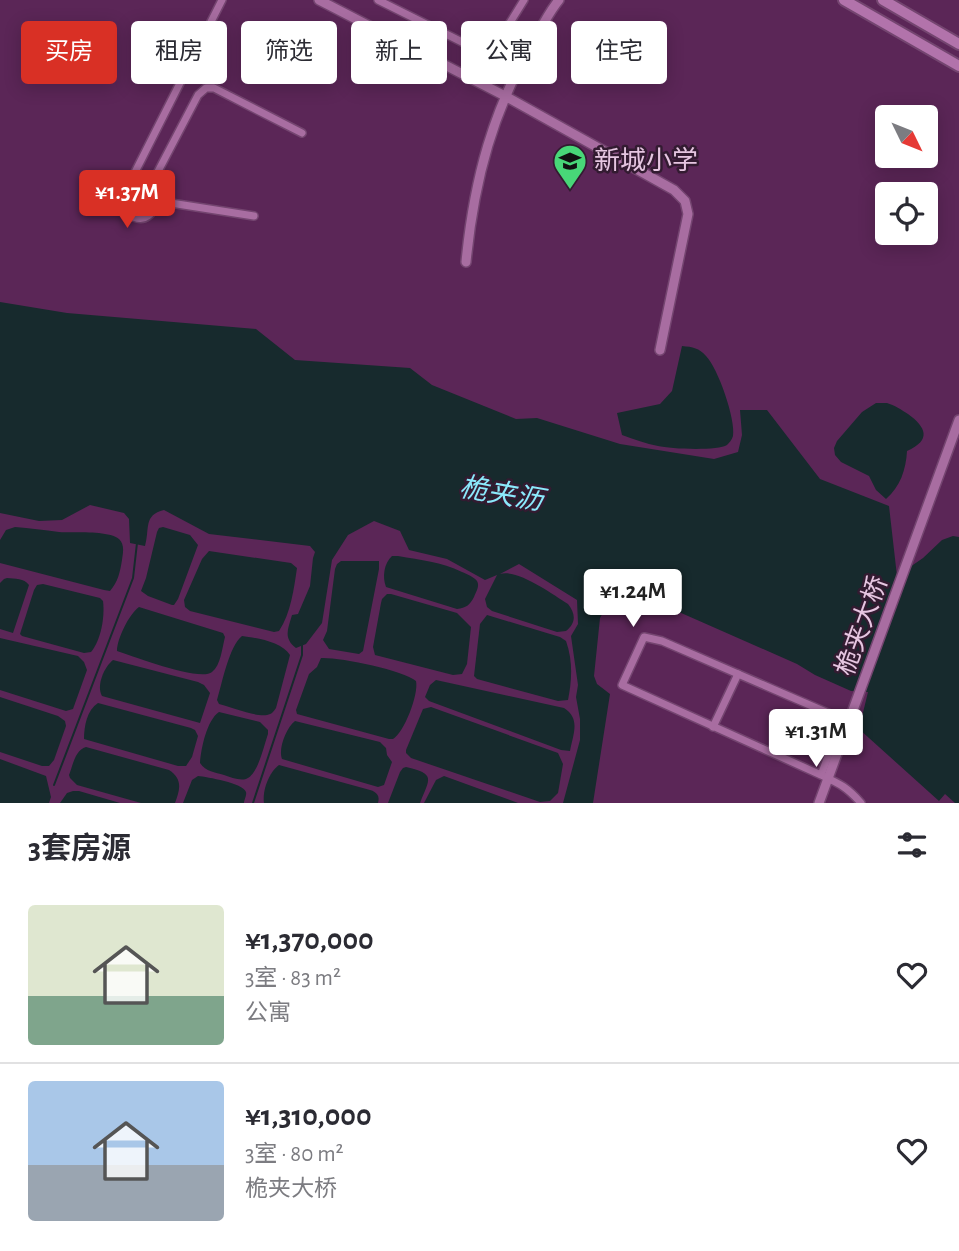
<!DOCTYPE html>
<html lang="zh">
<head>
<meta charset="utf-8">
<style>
	:root { --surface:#fff; --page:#f2f2f3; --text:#2b2b33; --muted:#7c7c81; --line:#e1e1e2; --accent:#d93025 }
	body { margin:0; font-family:"Alegreya Sans","Noto Sans SC",sans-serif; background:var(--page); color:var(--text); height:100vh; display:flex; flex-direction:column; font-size:26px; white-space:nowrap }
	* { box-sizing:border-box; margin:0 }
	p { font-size:23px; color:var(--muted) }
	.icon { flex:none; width:38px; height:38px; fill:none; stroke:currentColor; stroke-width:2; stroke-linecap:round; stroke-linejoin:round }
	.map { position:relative; height:803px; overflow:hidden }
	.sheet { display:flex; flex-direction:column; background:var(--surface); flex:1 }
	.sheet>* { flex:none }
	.guide { position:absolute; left:21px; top:21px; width:917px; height:63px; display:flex; gap:14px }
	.needle { width:46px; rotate:133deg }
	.fabs { position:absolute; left:875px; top:105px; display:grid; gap:14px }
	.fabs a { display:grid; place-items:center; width:63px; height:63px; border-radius:7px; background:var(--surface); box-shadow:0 4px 18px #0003; font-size:35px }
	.price { position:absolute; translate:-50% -60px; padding:0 16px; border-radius:7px; background:#fff; color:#222; font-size:23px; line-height:46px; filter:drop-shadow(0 2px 4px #0008) }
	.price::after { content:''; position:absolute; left:50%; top:42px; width:21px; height:16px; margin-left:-10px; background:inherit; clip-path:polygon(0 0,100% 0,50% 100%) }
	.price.active { background:var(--accent); color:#fff }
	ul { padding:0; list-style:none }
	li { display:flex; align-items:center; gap:21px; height:175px; padding:0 28px }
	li+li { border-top:2px solid var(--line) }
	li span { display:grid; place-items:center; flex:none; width:196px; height:140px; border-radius:7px; color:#555 }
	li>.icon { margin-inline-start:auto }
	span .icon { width:84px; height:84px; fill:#fffc; stroke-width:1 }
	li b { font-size:30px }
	h2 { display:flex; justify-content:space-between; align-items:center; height:84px; padding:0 28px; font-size:30px }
	.chip { padding:0 24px; border-radius:7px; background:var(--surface); box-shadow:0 4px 18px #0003; font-size:24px; line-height:63px }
	.chip.active { background:var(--accent); color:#fff }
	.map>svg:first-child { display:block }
	.water { fill:#172a2d }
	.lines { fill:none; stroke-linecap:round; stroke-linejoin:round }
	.stream { stroke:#172a2d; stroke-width:2 }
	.minor-casing { stroke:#744570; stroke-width:10 }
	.tertiary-casing { stroke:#744570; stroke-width:12 }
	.primary-casing { stroke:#744570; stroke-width:14 }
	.minor { stroke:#a86da1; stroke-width:7 }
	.tertiary { stroke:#a86da1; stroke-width:9 }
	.primary { stroke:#b273ab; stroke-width:10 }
	.labels { text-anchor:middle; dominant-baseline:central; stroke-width:5; stroke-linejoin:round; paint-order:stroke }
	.poi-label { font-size:26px; fill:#e6c6e1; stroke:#331b31; text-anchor:start }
	.street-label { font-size:26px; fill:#e6c6e1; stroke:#331b31 }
	.water-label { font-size:28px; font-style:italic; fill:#8be9fb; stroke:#331b31 }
</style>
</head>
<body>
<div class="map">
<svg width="959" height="803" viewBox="0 0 959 803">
	<rect width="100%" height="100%" fill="#5b2657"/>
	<g class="water">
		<path d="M0,302L67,313L256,329L295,360L410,368L432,385L516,419L537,418L620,444L714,459L738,452L742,435L740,410H767L820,479L889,506L897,576L923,558L942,540L953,536L959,537V803H955L945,794L939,801L859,729L868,692L851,691L815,675L797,664L654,601L625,596L609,602L600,618L594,676L597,684L610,694L593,803H563L580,740V719L576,697L578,685L571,636L578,624L577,600L519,564L500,574C518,569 552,594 568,604C576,614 576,623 566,631L557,632L492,611L487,607L485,599L497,575L485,580L447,559L409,550L400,531L374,521L348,535L332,560L322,623L306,644L296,648C283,638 288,629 292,615L298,614L310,586L313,558L315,552L310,546L209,534L164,510C143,515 150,529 145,546L130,543L129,519L124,513L90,505L62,520L39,521L0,513Z"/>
		<path d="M682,346C693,347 699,348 706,356C718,368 736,420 733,436C732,440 729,443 727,445C718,451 670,449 658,446C646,444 634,439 622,435L617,413L660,404L672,391Z"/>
		<path d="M876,403C880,403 883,403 887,403C894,405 902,410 908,414C926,427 932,440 907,451C906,470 900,487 886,499L876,490L869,476L841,462L835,455L834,448L837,441L862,412Z"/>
		<path d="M15,527C30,528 44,530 59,532C73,533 108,530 119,539C125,545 123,553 122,560C120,572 118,582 110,591L104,590L0,563V540L6,530Z"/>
		<path d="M163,527L190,535L198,545L178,599L174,605H172L148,596L141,591L146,578L157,532L159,528Z"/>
		<path d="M209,551L291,563L297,568C294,588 291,613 279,631L274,632L190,611L185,607L184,600L202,559Z"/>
		<path d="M392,556H398C421,560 441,562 462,572C467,574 474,577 477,581C480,586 476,592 474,597C470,605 466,608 457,609L386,587C382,577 384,563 392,556Z"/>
		<path d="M341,561H379V569L363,651L359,654L329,649L323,640L327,631L335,569L337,564Z"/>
		<path d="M7,578C15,579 24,578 29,585L13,633L0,629V583L4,579Z"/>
		<path d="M43,584L100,598L103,601C105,617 101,640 91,652L84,653L22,636L20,634L34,590L37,585Z"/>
		<path d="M387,594H391L457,613L471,627L467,664L462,674L453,675L375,655L373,647L381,603L382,599Z"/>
		<path d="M139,607L223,633L225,637C222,648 221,665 212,672C200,682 133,656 117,651C117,639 129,614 139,607Z"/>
		<path d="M487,615L560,637L566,641C573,661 572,680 568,700L558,701L477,679L474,676L480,624Z"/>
		<path d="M242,636C257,638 282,642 290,655L276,708C273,712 272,714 267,715C255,717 231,707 219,704L217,700C222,684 229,646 242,636Z"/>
		<path d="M0,638L78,656L84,662L87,670L73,709L66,711L0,690Z"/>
		<path d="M321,658C339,657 403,670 416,681C419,694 404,733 393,739H389L297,714L296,710L309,674L317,667Z"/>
		<path d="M113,660L198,682L204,685L210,693L200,723L102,696C96,686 104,667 113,660Z"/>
		<path d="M436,680L564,708C581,719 573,734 570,751L561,750L429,701L425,697L430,685Z"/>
		<path d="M0,697L58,716L65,721L66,726L54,760L49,766H42L0,752Z"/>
		<path d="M98,703L191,728L195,730L198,736L192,757L186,766H178L84,739C84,726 87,710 98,703Z"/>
		<path d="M431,707L558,753L563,764L558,793L550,801L540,802L411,758L406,753V750L423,709Z"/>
		<path d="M219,712L260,722L268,730V734C264,745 258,775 246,779C239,781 231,777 224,775C215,772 206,772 200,763C201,748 207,720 219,712Z"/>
		<path d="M295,721L380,742L386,748L387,755L392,762L384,785L378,787L282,759C278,749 286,728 295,721Z"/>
		<path d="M86,747L169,770C183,779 180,790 175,803H141L77,785L70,778L69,775C73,765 75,750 86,747Z"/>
		<path d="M0,759L46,776L51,797L49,803H0Z"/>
		<path d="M279,765L370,790C377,792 380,796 378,803H264C262,791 269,772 279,765Z"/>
		<path d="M406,767C436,774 430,778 420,803H388L400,772L403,768Z"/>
		<path d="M198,776C207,777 243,783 246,792C247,795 244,800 244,803H183L192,780Z"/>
		<path d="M444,776L518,803H424L436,780Z"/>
		<path d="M73,791H79L120,803H60L67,793Z"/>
	</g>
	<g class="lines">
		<g class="stream">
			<path d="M54,785L133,578L137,543"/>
			<path d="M253,803L302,655V644"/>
		</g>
		<defs>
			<g id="minor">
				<path d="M378,0L484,53L490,52L495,47L524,0"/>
				<path d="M158,201C156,205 153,213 148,216C140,222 126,216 123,207C121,201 124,195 126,190L222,0"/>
				<path d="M254,216L158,201C151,195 150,189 153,181L198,95L206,88H214L302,133"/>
				<path d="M713,727L738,674"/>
				<path d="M821,775L842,719L662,641L644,637L622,685C688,715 754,745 821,775C840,784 847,787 861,803"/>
			</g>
			<g id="tertiary">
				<path d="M319,0L505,96L674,190L685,201L688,214L660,350"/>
				<path d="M466,262C474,180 493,108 536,37C543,24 550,11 559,0"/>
				<path d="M819,803L959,420"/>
			</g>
			<g id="primary">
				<path d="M844,0L959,66"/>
				<path d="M883,0L959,44"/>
			</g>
		</defs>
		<use href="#minor" class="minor-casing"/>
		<use href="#tertiary" class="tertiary-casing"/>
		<use href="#primary" class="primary-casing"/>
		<use href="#minor" class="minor"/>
		<use href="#tertiary" class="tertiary"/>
		<use href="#primary" class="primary"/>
	</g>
	<defs>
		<symbol id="school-pin" viewBox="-11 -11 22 30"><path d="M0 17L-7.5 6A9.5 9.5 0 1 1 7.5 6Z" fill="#48d778" stroke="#331b31"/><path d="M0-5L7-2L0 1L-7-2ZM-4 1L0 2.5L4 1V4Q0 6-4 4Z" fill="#111"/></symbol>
	</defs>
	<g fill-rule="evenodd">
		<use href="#school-pin" x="551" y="142" width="38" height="52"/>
	</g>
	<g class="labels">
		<g class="poi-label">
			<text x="594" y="161">新城小学</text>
		</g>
		<g class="street-label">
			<text transform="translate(862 626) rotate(-70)">桅夹大桥</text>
		</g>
		<g class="water-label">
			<text transform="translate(501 495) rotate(10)">桅夹沥</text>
		</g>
	</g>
</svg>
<div class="fabs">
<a><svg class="needle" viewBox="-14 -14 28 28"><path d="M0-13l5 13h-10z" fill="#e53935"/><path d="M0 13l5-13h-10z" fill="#7c7c81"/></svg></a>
<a><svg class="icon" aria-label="locate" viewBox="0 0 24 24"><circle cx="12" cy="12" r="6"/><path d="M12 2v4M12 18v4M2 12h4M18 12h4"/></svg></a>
</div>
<b class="price active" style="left:127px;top:230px">¥1.37M</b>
<b class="price" style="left:633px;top:629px">¥1.24M</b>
<b class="price" style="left:816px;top:769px">¥1.31M</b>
<div class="guide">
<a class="chip active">买房</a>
<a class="chip">租房</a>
<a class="chip">筛选</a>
<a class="chip">新上</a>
<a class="chip">公寓</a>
<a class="chip">住宅</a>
</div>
</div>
<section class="sheet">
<h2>3套房源<svg class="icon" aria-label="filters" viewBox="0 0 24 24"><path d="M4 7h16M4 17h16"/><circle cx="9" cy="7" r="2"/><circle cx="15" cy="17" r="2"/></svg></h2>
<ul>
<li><span style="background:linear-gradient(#dfe7d0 65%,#7fa58c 0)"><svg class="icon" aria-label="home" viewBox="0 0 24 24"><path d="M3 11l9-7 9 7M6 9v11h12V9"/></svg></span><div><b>¥1,370,000</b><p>3室 · 83 m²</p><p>公寓</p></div><svg class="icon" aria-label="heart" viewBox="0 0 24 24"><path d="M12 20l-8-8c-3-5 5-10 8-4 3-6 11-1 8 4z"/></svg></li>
<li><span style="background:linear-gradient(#a9c7e8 60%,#9aa5b1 0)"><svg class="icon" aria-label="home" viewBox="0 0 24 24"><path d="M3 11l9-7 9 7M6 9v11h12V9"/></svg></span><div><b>¥1,310,000</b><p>3室 · 80 m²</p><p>桅夹大桥</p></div><svg class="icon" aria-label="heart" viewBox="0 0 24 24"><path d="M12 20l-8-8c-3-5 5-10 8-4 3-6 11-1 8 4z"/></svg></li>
</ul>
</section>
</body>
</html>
